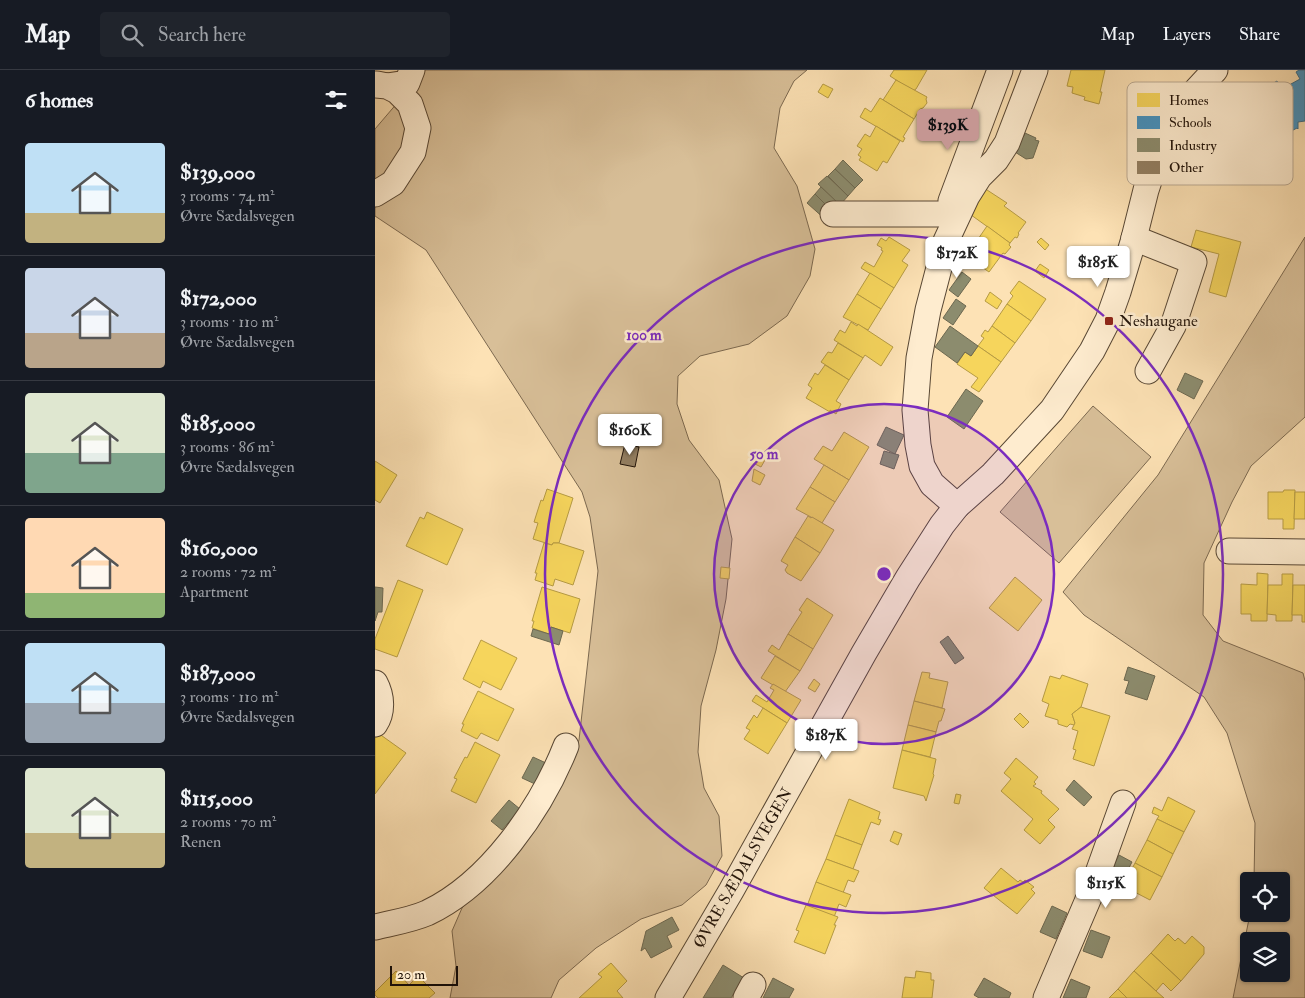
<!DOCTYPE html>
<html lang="en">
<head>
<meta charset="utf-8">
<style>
	:root { --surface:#171b24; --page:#20242c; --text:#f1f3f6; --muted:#9ea1a6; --line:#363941; --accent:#c59692 }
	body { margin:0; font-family:"IM FELL Double Pica",serif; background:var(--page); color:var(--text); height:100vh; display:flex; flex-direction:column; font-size:19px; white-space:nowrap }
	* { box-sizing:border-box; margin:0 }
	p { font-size:16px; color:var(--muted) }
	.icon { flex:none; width:28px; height:28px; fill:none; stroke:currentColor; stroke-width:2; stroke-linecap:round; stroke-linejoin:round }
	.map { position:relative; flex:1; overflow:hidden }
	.drawer { display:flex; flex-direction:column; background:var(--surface); width:375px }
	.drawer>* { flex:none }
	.controls { position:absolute; left:865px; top:802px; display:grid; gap:10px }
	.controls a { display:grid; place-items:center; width:50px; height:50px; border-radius:5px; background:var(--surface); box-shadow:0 1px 4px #0004; font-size:25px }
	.scale { position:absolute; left:15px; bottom:12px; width:68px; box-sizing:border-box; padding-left:5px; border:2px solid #211309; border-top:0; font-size:14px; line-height:18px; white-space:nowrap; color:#211309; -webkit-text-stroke:4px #feeccf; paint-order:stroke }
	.price { position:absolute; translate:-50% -42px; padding:0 11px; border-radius:5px; background:#fff; color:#222; font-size:16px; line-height:32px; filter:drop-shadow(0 1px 2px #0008) }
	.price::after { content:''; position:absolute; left:50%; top:30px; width:15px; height:11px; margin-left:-8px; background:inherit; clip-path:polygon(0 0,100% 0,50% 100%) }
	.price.selected { background:var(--accent); color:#111 }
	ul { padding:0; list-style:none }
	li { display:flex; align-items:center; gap:15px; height:125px; padding:0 25px }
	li+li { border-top:1px solid var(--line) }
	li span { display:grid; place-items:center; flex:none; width:140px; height:100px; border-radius:5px; color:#555 }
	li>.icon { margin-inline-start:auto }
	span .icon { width:60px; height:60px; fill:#fffc; stroke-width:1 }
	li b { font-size:21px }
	h2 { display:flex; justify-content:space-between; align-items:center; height:60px; padding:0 25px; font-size:21px }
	header { display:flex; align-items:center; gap:30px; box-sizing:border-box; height:70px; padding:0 25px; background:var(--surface); border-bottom:1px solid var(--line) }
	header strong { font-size:24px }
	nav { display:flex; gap:28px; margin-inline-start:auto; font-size:18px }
	.search { width:350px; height:45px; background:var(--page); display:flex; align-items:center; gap:12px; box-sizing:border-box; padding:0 18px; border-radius:5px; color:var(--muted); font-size:19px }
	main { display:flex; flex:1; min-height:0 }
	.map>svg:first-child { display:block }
	.green { fill:#d8bf98; stroke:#7c6950; fill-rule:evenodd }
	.homes { fill:#f6d55c; stroke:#b69b43 }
	.schools { fill:#4393c3; stroke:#396d8b }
	.industry { fill:#8c8c6e; stroke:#6c6850 }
	.building { fill:#937f62; stroke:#211309 }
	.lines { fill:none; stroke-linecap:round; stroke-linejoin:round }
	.minor-casing { stroke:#584734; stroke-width:27 }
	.minor { stroke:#feeccf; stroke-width:25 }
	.ring { fill:none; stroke:#7b2cbf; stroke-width:2.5 }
	.poi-dot { fill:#8f2418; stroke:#feeccf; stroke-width:2 }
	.labels { text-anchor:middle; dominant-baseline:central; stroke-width:5; stroke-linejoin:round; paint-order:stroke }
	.poi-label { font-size:16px; fill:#211309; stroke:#feeccf; text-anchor:start }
	.street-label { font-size:16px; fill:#211309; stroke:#feeccf }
	.key { fill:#feeccf; stroke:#bcab94; stroke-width:1 }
	.key-label { font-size:14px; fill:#211309 }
	.centre { fill:#7b2cbf; stroke:#feeccf; stroke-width:2.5 }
	.ring-label { font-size:15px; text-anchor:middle; font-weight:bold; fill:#7b2cbf; stroke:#feeccf; stroke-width:5; stroke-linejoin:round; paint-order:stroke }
</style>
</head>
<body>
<header>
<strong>Map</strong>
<div class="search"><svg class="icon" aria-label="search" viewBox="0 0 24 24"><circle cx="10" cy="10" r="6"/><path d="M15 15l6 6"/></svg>Search here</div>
<nav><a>Map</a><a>Layers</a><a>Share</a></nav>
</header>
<main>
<section class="drawer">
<h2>6 homes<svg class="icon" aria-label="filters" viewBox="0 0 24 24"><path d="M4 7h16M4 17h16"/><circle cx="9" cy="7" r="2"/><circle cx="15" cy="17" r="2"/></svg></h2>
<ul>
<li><span style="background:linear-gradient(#bfe0f5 70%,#c2b280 0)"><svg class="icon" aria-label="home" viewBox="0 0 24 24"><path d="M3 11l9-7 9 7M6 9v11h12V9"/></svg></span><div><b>$139,000</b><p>3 rooms · 74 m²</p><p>Øvre Sædalsvegen</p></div></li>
<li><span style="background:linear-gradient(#c9d6e8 65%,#b9a48a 0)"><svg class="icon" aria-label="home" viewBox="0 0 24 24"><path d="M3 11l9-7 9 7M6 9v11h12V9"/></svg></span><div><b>$172,000</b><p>3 rooms · 110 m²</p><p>Øvre Sædalsvegen</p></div></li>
<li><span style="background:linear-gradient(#dfe7d0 60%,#7fa58c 0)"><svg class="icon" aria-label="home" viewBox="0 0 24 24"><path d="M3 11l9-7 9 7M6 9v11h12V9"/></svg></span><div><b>$185,000</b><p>3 rooms · 86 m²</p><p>Øvre Sædalsvegen</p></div></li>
<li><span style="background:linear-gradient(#ffd9b3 75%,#8fb573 0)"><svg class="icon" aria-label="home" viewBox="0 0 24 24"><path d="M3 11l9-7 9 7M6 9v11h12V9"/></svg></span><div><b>$160,000</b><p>2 rooms · 72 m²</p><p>Apartment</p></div></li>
<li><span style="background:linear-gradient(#bfe0f5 60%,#9aa5b1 0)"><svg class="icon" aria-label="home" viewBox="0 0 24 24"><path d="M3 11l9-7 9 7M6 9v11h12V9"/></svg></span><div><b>$187,000</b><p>3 rooms · 110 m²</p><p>Øvre Sædalsvegen</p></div></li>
<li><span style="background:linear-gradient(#dfe7d0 65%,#c2b280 0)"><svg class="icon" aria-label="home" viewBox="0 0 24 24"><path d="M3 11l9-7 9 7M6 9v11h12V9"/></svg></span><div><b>$115,000</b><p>2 rooms · 70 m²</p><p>Renen</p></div></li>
</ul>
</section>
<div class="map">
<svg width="930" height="928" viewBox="0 0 930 928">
	<rect width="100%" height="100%" fill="#fde2b5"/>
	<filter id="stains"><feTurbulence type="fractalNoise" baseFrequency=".004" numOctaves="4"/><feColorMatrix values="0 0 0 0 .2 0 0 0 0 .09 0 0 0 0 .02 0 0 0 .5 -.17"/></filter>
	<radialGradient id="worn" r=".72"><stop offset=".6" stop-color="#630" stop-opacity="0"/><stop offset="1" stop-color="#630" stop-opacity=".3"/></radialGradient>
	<g class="green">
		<path d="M43,0H432L419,11L405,38L399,78L422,116L440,179L435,206L412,246L374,274L325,286L303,306L302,334L314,370L344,410L357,469L351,529L341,580L326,636L323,682L329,718L344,746L347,786L331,815L307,835L266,849L221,878L184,910L176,928H75L81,896L77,861L87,838L137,784L181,721L204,670L223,501L215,447L207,422L51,180L0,146V59L29,25Z"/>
		<path d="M930,167V347L876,396L857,432L829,493L828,545L848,571L928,603L930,611V928H858L875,844H906V811H879L880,753L852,663L829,627L709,545L688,522L783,405ZM906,871V904H874V871Z"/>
		<path d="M718,336L776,387L684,493L625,442Z"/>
	</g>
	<g class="homes">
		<path d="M519,0H552L541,19L538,21L515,6Z"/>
		<path d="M696,0H730L725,22H727L724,34L709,30L710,27L697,23L698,17L692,16Z"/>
		<path d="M521,10L552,27L551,29L552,33L548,38L545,39L539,49L508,30Z"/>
		<path d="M448,14L458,19L453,28L443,22Z"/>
		<path d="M505,28L539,49L528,67L530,68L528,72L485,47L490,38L496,42Z"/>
		<path d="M501,56L525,71L512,93L508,91L502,101L484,90L486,87L483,85L487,79L482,76L490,64L495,67Z"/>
		<path d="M609,118L632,133L629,136L651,152L643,163L644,164L642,168L640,167L635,173L592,142Z"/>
		<path d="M612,156L635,173L634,175L636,177L630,184L628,183L614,202L601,193L607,185L597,178Z"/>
		<path d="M821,160L866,172L851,227L834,222L844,184L816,177Z"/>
		<path d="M514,167L535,180L527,191L533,195L519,218L486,198L490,192L499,197L508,181L506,180L507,178L502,175L506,168L511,171Z"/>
		<path d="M666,168L674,175L670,180L662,172Z"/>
		<path d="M665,194L674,200L669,208L660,201Z"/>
		<path d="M495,203L519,218L506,239L482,224Z"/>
		<path d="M644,211L671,229L656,251L632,234L638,226L635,223Z"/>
		<path d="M615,222L627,231L622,239L610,231Z"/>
		<path d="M482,224L506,239L493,260L468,247Z"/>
		<path d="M632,234L656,251L640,273L617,256Z"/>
		<path d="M476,252L482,256L483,254L518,277L506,296L490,285L488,288L459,270L465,260L470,263Z"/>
		<path d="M617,256L640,273L626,292L603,276L609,268L606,266L610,260L613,262Z"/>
		<path d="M463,273L488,288L474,310L446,292L453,282L457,283Z"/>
		<path d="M603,276L626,292L604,322L596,317L603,308L582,294L590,282L596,286Z"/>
		<path d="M450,295L474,310L461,331L466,334L461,344L455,340V342L431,328L437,318L433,315L440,303L443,305Z"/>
		<path d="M469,362L494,377L474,410L439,389L448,376L457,381Z"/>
		<path d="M384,386L390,390L386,397L380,394Z"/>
		<path d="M0,391L22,405L5,433L0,430Z"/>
		<path d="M449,395L474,410L460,432L435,417Z"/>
		<path d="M379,399L390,405L385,415L377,411Z"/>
		<path d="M435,417L460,432L447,453L421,439Z"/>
		<path d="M172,419L198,428L184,473H178L177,475L158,469L163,453L159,452L166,430L168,431Z"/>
		<path d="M909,420H920L919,459H908V449H893V422H908Z"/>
		<path d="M920,422H930V449H919Z"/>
		<path d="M52,442L88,459L72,495L31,476L45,447L49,449Z"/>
		<path d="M433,446L436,448L437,447L459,460L445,483L420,467Z"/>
		<path d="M420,467L445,483L426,511L412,503L410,500L413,495L406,491Z"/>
		<path d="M169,473L177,475L178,473H184L209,481L198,515L180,509L178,516L160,510L162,503H160Z"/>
		<path d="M346,497L355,498L354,509L345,508Z"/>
		<path d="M882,503L893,504L892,551H876V544H866V514L882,515Z"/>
		<path d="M907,504H918L917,551H901V545L892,544L893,515H907Z"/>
		<path d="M640,507L667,530L643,561L614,538Z"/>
		<path d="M23,510L48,520L22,587L0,579V569Z"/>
		<path d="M918,515H930V552H927V545H917Z"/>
		<path d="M167,517L205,529L195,563L176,557L174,564L157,558L159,551H157Z"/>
		<path d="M432,528L458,545L438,579L413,564L427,542L424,540Z"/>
		<path d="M413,564L438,579L425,601L393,581L397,575L404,580Z"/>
		<path d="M106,570L142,588L126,620L108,611L105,618L88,609Z"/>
		<path d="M400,586L425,601L410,622L386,608Z"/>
		<path d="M547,602L555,603L554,608L573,612L567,638L539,631Z"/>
		<path d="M687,605L713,614L706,637L697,644L700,653L699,655L695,654L692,657L683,654V650L670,646L674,634L667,631L675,606L685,609Z"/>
		<path d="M439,609L445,614L440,622L433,618Z"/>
		<path d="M398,614L426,630L412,653L377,631L381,625L392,632L399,620L395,618Z"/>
		<path d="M103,621L139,639L123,671L106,663L102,669L86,661L89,654H87Z"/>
		<path d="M539,631L570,639L566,651H564L561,662L533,655Z"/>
		<path d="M706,637L735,646L719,696L698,689L701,680L698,679L703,661L697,659L700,653L697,644Z"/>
		<path d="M388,638L412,653L393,684L369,669L375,660L371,658L379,645L382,648Z"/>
		<path d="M645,643L654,652L648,658L639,649Z"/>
		<path d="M533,655L561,662L555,687L527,680Z"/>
		<path d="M3,663L31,683L0,724V667Z"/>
		<path d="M100,672L125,685L101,733L76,721L82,709L79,708L90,687L92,688Z"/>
		<path d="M527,680L561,689L558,704L559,705L551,731L549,726L518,718Z"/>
		<path d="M641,688L663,707L659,712L661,714L658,716L667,721L666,723L684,739L673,750L680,757L665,774L649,760L658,749L626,721L636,709L629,703Z"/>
		<path d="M581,724L586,725L584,734L579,733Z"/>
		<path d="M793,727L820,741L809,762L782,749L784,746L777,743L779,737L787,741Z"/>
		<path d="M474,729L505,742L503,749L506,750L504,755L496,752L487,775L460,765Z"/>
		<path d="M782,749L809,762L798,784L772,770Z"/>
		<path d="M519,761L527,764L523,775L515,771Z"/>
		<path d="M460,765L487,775L478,799L451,789Z"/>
		<path d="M772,770L798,784L787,807L760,793Z"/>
		<path d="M451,789L484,801L479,812L473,810L468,823L441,812Z"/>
		<path d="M760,793L787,807L775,830L748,816Z"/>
		<path d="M626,798L643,812L645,810L648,812L650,810L659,817L656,819L660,823L642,844L609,818Z"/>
		<path d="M441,812L476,825L471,837L464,834L459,847L432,836Z"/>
		<path d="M431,835L463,847L459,855H461L450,884L419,872L424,861L421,860Z"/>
		<path d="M793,864L800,871L803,868L810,874L817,866L829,877V884L806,911L776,883Z"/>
		<path d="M776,883L806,911L796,921L788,913L781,921L759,901Z"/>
		<path d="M236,893L252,911L242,921L248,928H204L227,907L223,904Z"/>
		<path d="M21,901L34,915L43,906L60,923L54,928H3L0,925V922Z"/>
		<path d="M541,901L556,903V910H559L557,928H527L530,907L540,908Z"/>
		<path d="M759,901L781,921L789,928H752L743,919Z"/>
		<path d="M743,919L752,928H734Z"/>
	</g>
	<path class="schools" d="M924,0H930V51L923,52V59L922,58L849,97L852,102L832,113L825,102L822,104L815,91L848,58L842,51L857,37L863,43L864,42L858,30L881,17L888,29L890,28L888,19L902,11L907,19L925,9L921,2Z"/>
	<g class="industry">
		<path d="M650,63L661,68L660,70L664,71L658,88L651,89L640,82L645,65L649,66Z"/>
		<path d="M468,90L488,110L480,118L460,99Z"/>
		<path d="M460,99L480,118L473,126L453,106Z"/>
		<path d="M452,106L473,126L465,135L443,114Z"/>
		<path d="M446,117L465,135L458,142L440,124Z"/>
		<path d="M440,124L458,142L451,150L432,133Z"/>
		<path d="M587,202L596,209L583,227L574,220Z"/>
		<path d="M581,229L591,236L578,255L568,248Z"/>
		<path d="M575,256L603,276L596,286L590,282L582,293L560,277Z"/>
		<path d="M810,303L828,311L819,329L802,320Z"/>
		<path d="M591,319L608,331L589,359L572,347Z"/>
		<path d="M511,357L529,365L520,384L502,375Z"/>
		<path d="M509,381L524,385L519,399L505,394Z"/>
		<path d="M0,517L8,518L7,542H3L0,551Z"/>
		<path d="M176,557L188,561L184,575L156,566L158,559L174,564Z"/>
		<path d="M573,566L589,588L580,594L565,572Z"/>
		<path d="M753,597L780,606L772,630L750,623L754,611L749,610Z"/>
		<path d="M158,687L171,693L160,714L147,708Z"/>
		<path d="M699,710L717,727L709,736L691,720Z"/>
		<path d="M134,730L145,739L127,760L116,751Z"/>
		<path d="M744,785L757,792L747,811L734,805Z"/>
		<path d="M677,836L692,843L681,869L665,862Z"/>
		<path d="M297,847L304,860L292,866L297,877L276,888L270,878L266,881L271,861Z"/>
		<path d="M716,860L735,867L727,888L708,881Z"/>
		<path d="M348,895L369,908L356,928H328Z"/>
		<path d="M398,908L419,919L414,928H388Z"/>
		<path d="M609,908L636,923L634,928H604L599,925Z"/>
		<path d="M696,909L715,917L711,928H688Z"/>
	</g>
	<path class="building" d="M250,374L264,377L260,397L245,394Z"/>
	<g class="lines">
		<defs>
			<g id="minor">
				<path d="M2,14L12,16L32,13L37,0"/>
				<path d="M0,15L12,16L22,21L35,34L43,58L38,82L18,113L0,124"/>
				<path d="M576,131L625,0"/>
				<path d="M458,144H571"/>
				<path d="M759,168L819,192L798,256L773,301"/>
				<path d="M582,436L557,414L547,396L543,375L540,340L544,288L553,240L571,171L592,126L604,107L621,90L632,73L660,0"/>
				<path d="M854,481L930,482"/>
				<path d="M0,613C7,626 8,642 0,654"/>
				<path d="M0,857C17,853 36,850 52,843C115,813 166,739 191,676"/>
				<path d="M293,928L356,821L489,583L533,508L567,455L582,436L618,404L677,340L717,281L733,250L743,222L758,172L771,120L788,68L804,39L840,0"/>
				<path d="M371,928L378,915"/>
				<path d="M671,928L715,825L748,733"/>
			</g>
		</defs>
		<use href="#minor" class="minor-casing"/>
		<use href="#minor" class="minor"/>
	</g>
	<circle cx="509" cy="504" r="170" fill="#7b2cbf" fill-opacity=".12"/>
	<g class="ring">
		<circle cx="509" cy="504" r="170"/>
		<circle cx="509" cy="504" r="339"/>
	</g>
	<rect class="poi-dot" x="729" y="246" width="10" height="10" rx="2.5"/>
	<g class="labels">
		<g class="poi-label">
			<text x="744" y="251">Neshaugane</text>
		</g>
		<g class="street-label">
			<text transform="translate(368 798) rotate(-60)">ØVRE SÆDALSVEGEN</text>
		</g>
	</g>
	<rect x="752" y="12" width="166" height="103" rx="8" class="key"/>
	<rect x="762" y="23" width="23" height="14" fill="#f6d55c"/>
	<rect x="762" y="46" width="23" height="13" fill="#4393c3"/>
	<rect x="762" y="68" width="23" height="14" fill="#8c8c6e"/>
	<rect x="762" y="91" width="23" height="13" fill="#937f62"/>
	<g class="key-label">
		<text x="794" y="35">Homes</text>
		<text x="794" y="57">Schools</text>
		<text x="794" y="80">Industry</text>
		<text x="794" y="102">Other</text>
	</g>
	<circle cx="509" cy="504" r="8" class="centre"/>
	<g class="ring-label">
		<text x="269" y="270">100 m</text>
		<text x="389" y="389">50 m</text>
	</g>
	<rect width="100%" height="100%" filter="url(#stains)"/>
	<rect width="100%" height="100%" fill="url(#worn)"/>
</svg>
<div class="controls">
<a><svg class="icon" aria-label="locate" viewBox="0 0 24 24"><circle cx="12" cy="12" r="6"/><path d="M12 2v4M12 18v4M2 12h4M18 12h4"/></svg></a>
<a><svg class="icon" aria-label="layers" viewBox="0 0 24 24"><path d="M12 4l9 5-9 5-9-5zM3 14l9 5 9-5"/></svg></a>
</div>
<div class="scale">20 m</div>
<b class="price selected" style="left:573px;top:81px">$139K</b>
<b class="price" style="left:582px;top:209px">$172K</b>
<b class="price" style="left:723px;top:218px">$185K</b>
<b class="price" style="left:255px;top:386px">$160K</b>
<b class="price" style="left:451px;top:691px">$187K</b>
<b class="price" style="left:731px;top:839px">$115K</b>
</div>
</main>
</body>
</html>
